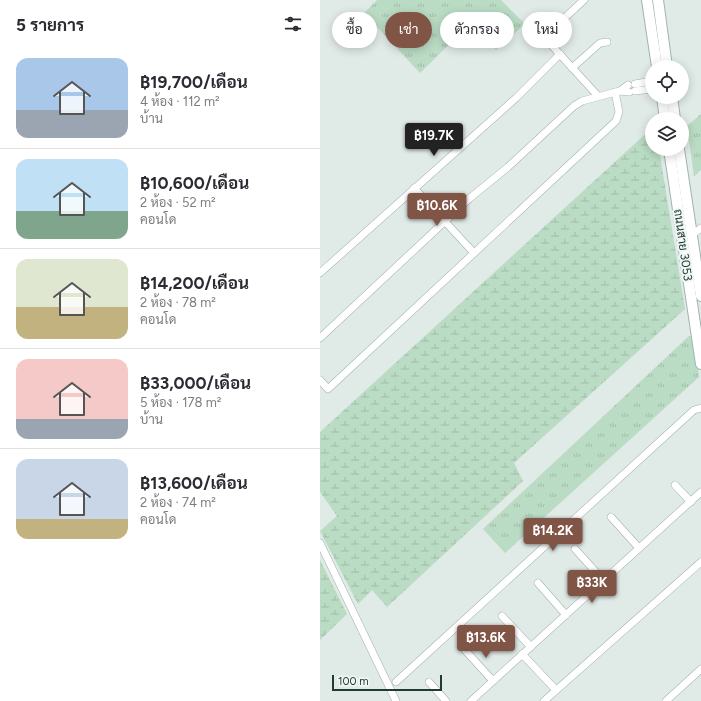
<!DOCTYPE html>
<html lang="th">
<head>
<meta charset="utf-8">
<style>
	:root { --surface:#fff; --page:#f2f2f3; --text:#2b2b33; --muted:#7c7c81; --line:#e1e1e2; --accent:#815546 }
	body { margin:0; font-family:Figtree,Sarabun,sans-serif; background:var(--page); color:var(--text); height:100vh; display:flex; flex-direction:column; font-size:15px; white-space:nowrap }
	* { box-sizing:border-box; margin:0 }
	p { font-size:13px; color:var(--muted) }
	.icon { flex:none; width:22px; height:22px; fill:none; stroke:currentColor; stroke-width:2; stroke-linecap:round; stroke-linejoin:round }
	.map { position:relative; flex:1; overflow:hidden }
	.side { display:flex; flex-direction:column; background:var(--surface); width:320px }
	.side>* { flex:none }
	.banner { position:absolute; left:12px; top:12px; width:309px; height:36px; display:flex; gap:8px }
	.controls { position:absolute; left:325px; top:60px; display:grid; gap:8px }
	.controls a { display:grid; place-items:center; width:44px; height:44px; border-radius:50%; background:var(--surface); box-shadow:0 2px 10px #0003; font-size:20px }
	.scale { position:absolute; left:12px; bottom:10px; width:110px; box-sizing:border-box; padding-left:4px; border:2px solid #223a35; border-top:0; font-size:11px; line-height:14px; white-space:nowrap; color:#223a35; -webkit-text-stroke:3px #f0f7f4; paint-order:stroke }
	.price { position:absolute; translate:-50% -34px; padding:0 9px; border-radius:4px; background:var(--accent); color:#fff; font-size:13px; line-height:26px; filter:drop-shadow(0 1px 2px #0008) }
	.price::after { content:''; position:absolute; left:50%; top:24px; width:12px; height:9px; margin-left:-6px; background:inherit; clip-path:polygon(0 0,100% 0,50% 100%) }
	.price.on { background:#222; color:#fff }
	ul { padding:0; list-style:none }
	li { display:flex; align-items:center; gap:12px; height:100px; padding:0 16px }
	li+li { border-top:1px solid var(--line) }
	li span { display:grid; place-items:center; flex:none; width:112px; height:80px; border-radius:12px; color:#555 }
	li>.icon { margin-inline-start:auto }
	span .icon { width:48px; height:48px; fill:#fffc; stroke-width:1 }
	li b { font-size:17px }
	h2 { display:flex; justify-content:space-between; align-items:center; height:48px; padding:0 16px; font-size:17px }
	.tag { padding:0 14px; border-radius:18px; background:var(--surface); box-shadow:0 2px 10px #0003; font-size:14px; line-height:36px }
	.tag.on { background:var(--accent); color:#fff }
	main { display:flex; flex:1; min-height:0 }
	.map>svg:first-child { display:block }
	.grass { fill:url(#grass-tufts) }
	.wetland { fill:url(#wetland-marsh) }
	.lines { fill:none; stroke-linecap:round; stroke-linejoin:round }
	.minor-casing { stroke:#a3b2ad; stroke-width:8 }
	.secondary-casing { stroke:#a0b5af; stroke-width:12 }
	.minor { stroke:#fff; stroke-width:7 }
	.secondary { stroke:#fff; stroke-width:10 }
	.labels { text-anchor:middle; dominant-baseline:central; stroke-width:4; stroke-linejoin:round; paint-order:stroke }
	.street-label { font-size:12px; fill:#223a35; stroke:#f0f7f4 }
</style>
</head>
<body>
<main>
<section class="side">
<h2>5 รายการ<svg class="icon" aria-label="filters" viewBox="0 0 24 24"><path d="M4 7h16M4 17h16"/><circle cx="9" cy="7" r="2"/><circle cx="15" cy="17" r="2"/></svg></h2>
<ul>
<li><span style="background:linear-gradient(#a9c7e8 65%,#9aa5b1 0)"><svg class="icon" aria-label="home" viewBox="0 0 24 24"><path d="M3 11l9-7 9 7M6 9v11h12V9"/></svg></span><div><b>฿19,700/เดือน</b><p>4 ห้อง · 112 m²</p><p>บ้าน</p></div></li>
<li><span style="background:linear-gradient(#bfe0f5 65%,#7fa58c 0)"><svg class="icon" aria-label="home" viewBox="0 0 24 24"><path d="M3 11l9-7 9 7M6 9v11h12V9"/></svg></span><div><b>฿10,600/เดือน</b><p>2 ห้อง · 52 m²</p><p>คอนโด</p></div></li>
<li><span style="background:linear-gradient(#dfe7d0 60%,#c2b280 0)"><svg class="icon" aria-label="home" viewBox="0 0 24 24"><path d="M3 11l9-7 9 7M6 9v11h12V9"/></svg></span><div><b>฿14,200/เดือน</b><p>2 ห้อง · 78 m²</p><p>คอนโด</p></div></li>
<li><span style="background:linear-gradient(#f6c9c9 75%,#9aa5b1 0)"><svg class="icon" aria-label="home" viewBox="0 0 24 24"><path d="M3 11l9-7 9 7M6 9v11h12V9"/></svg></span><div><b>฿33,000/เดือน</b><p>5 ห้อง · 178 m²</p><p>บ้าน</p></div></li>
<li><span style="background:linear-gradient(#c9d6e8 75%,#c2b280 0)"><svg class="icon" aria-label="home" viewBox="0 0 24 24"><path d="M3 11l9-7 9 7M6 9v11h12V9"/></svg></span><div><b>฿13,600/เดือน</b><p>2 ห้อง · 74 m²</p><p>คอนโด</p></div></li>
</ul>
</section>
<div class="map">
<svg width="381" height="701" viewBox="0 0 381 701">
	<defs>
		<pattern id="grass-tufts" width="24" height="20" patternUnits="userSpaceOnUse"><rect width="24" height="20" fill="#badbc4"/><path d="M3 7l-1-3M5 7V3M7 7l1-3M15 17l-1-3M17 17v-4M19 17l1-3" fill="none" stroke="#a0bda9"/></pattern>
		<pattern id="wetland-marsh" width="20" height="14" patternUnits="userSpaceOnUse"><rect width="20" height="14" fill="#badbc4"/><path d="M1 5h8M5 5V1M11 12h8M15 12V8" fill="none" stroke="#a0bda9"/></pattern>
	</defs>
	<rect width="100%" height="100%" fill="#e0eae6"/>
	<g class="grass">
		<path d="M57,0H181L205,24L176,50L151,23L100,73L44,13Z"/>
		<path d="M381,114V170L374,176L367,126Z"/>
		<path d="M369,336H374L379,377L185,553L163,529Z"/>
	</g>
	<g class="wetland">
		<path d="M332,128V149H339L365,309L194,463L203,481L67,607L52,590L38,604L0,531L17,516L0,492V432Z"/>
		<path d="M0,560L27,614L0,640Z"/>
	</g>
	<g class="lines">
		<defs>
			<g id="minor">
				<path d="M264,0L224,37L278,96"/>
				<path d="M252,68L280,43L287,42"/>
				<path d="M315,84L332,81"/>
				<path d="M300,91L309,92"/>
				<path d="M315,91L332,89"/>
				<path d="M94,188L154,253"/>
				<path d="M372,235L381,228"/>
				<path d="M0,273L196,98L240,54"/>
				<path d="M0,338L150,198L188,167L254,106L262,101L300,91L308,85"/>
				<path d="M0,380L8,389L296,121L299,112L295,92"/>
				<path d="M355,485L371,502"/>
				<path d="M291,517L319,548"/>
				<path d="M0,543L76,701"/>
				<path d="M255,549L284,581"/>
				<path d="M218,583L246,615"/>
				<path d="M182,616L211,647"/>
				<path d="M145,650L173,681"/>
				<path d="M202,654L236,690"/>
				<path d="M76,682L374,410L381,408"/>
				<path d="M109,682L126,701"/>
				<path d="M151,701L381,492"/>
				<path d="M224,701L381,562"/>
				<path d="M346,701L381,669"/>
			</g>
			<g id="secondary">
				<path d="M327,0L337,67"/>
				<path d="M338,0L347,67"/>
				<path d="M342,97L345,119"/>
				<path d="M352,97L355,119"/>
				<path d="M349,149L381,364"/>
				<path d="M359,149L381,296"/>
			</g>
		</defs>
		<use href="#minor" class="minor-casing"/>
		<use href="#secondary" class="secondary-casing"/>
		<use href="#minor" class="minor"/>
		<use href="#secondary" class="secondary"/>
	</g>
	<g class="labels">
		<g class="street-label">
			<text transform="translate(363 245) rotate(82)">ถนนสาย 3053</text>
		</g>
	</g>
</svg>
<div class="controls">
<a><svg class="icon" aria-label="locate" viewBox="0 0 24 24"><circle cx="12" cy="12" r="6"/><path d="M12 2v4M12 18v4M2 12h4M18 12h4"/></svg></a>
<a><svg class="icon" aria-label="layers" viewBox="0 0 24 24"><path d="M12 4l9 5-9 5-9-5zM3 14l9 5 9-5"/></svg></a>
</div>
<div class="scale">100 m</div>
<b class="price on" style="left:114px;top:157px">฿19.7K</b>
<b class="price" style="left:117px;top:227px">฿10.6K</b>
<b class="price" style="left:233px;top:552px">฿14.2K</b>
<b class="price" style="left:272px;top:604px">฿33K</b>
<b class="price" style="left:166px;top:659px">฿13.6K</b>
<div class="banner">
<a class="tag">ซื้อ</a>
<a class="tag on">เช่า</a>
<a class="tag">ตัวกรอง</a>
<a class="tag">ใหม่</a>
</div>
</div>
</main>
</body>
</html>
